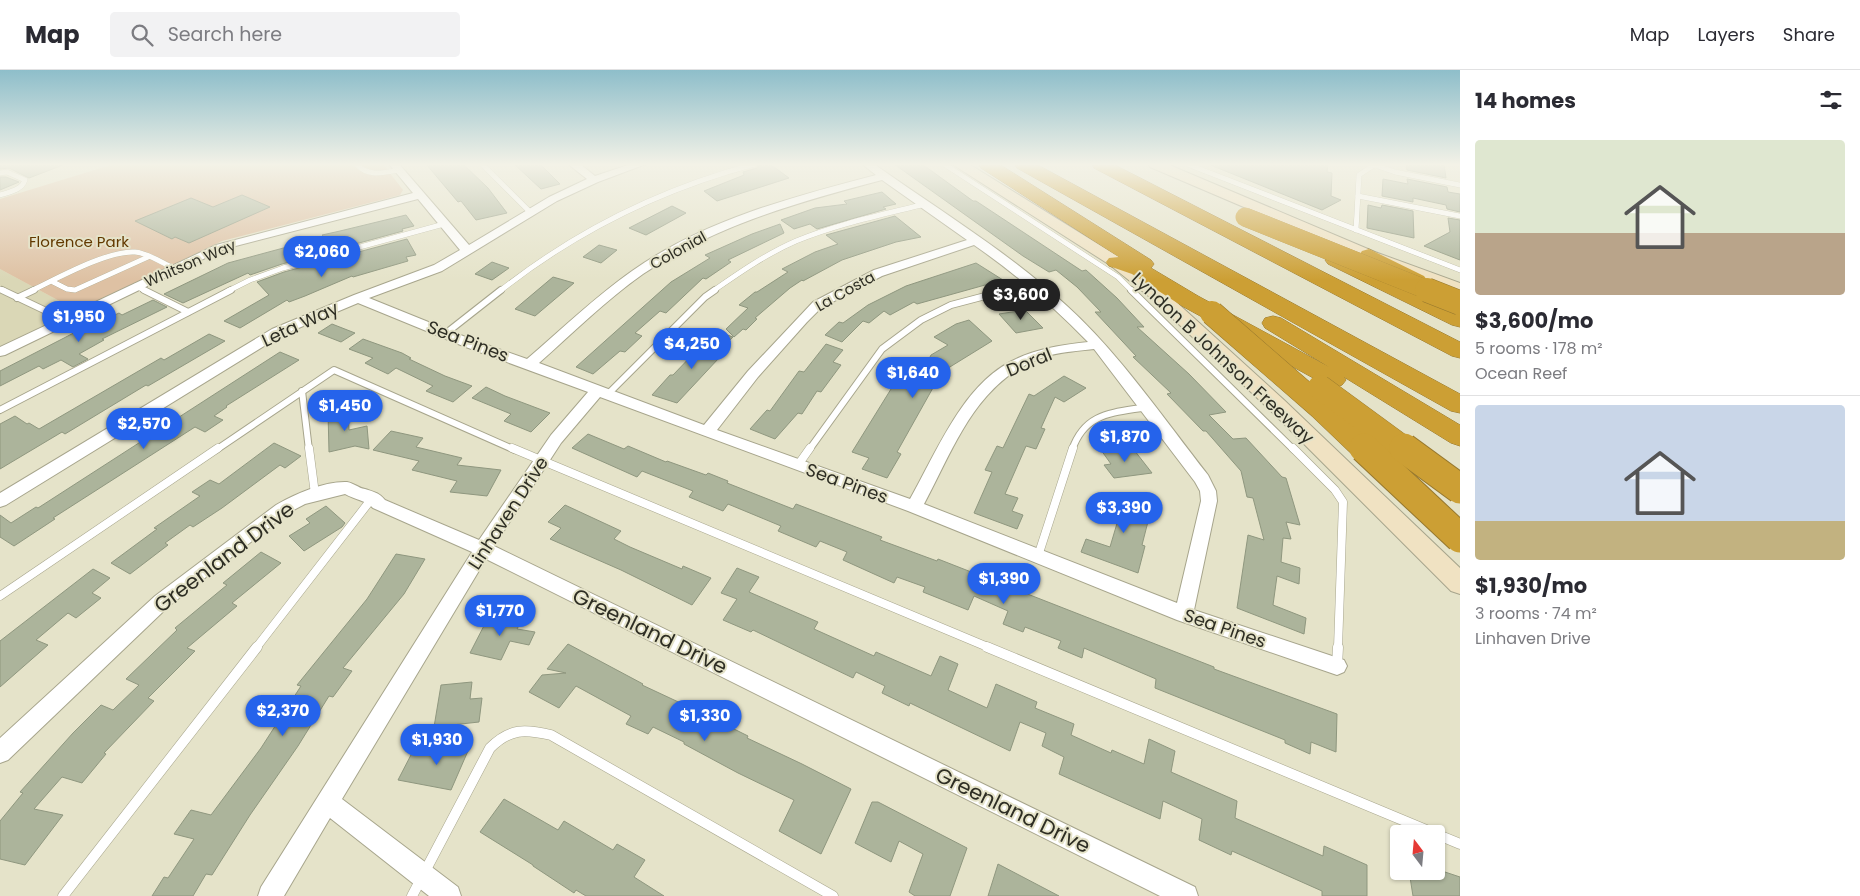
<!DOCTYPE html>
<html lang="en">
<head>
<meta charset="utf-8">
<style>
	:root { --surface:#fff; --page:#f2f2f3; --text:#2b2b33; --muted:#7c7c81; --line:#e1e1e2; --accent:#2563eb }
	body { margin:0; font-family:Poppins,sans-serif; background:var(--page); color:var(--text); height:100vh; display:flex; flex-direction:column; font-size:19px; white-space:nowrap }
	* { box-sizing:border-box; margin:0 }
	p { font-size:16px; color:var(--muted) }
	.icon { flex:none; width:28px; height:28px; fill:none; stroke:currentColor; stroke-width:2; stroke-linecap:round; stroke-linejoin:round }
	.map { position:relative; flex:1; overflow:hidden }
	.sheet { display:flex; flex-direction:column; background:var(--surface); width:400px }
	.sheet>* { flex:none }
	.needle { width:32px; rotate:344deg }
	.buttons { position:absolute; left:1390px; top:755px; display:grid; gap:10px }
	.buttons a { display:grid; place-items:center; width:55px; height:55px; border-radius:5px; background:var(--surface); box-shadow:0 1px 4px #0004; font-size:25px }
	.price { position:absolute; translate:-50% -42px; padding:0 11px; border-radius:18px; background:var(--accent); color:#fff; font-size:16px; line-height:32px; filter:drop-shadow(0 1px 2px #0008) }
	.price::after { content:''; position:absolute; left:50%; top:30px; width:15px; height:11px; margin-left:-8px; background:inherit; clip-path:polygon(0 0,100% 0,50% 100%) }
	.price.current { background:#222; color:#fff }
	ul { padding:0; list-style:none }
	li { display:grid; align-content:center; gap:10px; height:265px; padding:0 15px }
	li+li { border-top:1px solid var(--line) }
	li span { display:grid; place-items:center; height:155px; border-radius:5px; color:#555 }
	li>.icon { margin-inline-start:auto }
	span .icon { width:90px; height:90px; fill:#fffc; stroke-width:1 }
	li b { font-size:21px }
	h2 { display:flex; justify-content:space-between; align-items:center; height:60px; padding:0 15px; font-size:21px }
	header { display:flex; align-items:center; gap:30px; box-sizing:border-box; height:70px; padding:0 25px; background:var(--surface); border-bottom:1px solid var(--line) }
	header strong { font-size:24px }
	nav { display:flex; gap:28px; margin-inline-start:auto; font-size:18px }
	.search { width:350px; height:45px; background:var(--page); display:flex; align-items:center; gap:12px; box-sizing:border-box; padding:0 18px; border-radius:5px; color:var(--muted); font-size:19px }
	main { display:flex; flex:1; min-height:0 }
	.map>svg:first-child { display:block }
	.built { fill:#dad7b6 }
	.green { fill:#dec1a3 }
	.building { fill:#acb49b; stroke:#8f977f }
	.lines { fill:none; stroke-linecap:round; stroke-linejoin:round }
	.service-far3-casing { stroke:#a7a58c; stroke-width:5.5 }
	.service-far2-casing { stroke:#a7a58c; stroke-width:8 }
	.service-far1-casing { stroke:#a7a58c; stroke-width:9 }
	.service-casing { stroke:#a7a58c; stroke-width:11 }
	.minor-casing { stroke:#a7a58c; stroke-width:2 }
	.secondary-casing { stroke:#a7a58c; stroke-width:2 }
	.motorway-casing { stroke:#95772e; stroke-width:1 }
	.service-far3 { stroke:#fff; stroke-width:5 }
	.service-far2 { stroke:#fff; stroke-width:6 }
	.service-far1 { stroke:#fff; stroke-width:8 }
	.service { stroke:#fff; stroke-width:10 }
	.minor { fill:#fff; fill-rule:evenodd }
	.secondary { fill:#f0e2c2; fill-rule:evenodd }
	.motorway { fill:#cc9f34; fill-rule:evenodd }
	.motorway-bridge-far2-casing { stroke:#95772e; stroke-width:19; stroke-linecap:butt }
	.motorway-bridge-far1-casing { stroke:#95772e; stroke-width:25; stroke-linecap:butt }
	.motorway-bridge-casing { stroke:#95772e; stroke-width:31; stroke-linecap:butt }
	.motorway-bridge-far2 { stroke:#cc9f34; stroke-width:19 }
	.motorway-bridge-far1 { stroke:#cc9f34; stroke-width:24 }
	.motorway-bridge { stroke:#cc9f34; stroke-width:29 }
	.labels { text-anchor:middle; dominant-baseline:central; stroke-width:4; stroke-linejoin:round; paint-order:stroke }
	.far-park-label { font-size:15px; fill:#623900; stroke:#e5e3c9 }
	.far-street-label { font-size:15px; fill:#2e2e24; stroke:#e5e3c9 }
	.street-label { font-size:18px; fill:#2e2e24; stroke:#e5e3c9 }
	.near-street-label { font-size:21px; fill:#2e2e24; stroke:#e5e3c9 }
</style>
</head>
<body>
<header>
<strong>Map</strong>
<div class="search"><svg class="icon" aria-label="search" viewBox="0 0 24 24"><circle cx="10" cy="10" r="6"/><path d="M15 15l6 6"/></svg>Search here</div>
<nav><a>Map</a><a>Layers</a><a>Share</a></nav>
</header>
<main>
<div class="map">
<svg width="1460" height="826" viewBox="0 0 1460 826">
	<rect width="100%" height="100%" fill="#e5e3c9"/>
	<path class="built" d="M0,199L78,241L0,278Z"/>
	<path class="green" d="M114,94H383L403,120L400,125L222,171L78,241L0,199V129Z"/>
	<g class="building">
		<path d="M0,94H63V95L29,108L9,98L0,99Z"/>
		<path d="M426,94H463L488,118L507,143L476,150L461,131L458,132Z"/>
		<path d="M514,94H540L560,114L541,119Z"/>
		<path d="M759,94H770L789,108L717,131L704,121L744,105L743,102L757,98Z"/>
		<path d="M894,94H922L973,131H976L1082,201L1086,200L1117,228L1144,257H1137L1189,304L1226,342L1209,345L1233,369L1246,368L1282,407L1286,408L1300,455L1286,452L1291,469L1283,468L1281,492L1300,498L1299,514L1277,506L1273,535L1306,548L1304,564L1237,538L1248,465L1264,470L1253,428L1247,427L1241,401L1206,361H1203L1167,324L1171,323L1133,287L1136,286L1095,242H1101L1077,217L1056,200L1049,202L1023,186Z"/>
		<path d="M1208,94H1328L1327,102L1332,103L1331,126L1341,130L1322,140Z"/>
		<path d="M1406,94H1444L1446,108L1407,100Z"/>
		<path d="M0,107H6L19,112L0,120Z"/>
		<path d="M1383,109L1408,114L1407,109L1447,117L1448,122L1460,124V142L1447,139L1446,135L1413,128V132L1382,126Z"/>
		<path d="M882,122L896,134L883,137L886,139L817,159L810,154L794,159L781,150L815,138L847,134L844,131Z"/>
		<path d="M242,125L270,137L189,173L175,167L172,169L135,151L191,128L213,137Z"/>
		<path d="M1368,135L1381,138L1382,135L1413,141L1414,168L1367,158Z"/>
		<path d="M672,136L686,143L646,165L629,158Z"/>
		<path d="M406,145L414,156L402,159L403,161L282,194L250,205L248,203L183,233L164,224L228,193L324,167L322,165L340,161Z"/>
		<path d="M895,146L921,167L896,172L842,190L803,211L802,210L790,218L755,248L757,249L746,260L743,259L734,267L726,259L748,238L739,235L755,222H757L788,202L782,199L815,182L838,174L826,165Z"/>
		<path d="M1448,148L1460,150V190L1424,176L1450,162Z"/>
		<path d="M780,154L784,163L728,190L731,192L706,209L703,208L666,243L660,241L635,263L642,266L625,282L620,281L593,304L576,297L671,212L710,188L705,185L752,164Z"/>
		<path d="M407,169L416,185L406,187L408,191L353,207L352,206L305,226L289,232L287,230L240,258L224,251L269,225L257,212L284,202Z"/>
		<path d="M599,175L617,180L601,193L583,187Z"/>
		<path d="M492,192L509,198L492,210L475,204Z"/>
		<path d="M976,193L1003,210L917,234L914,232L890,245L884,241L869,253L863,251L842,272L825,265L839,252L843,253L868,235L906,216Z"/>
		<path d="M553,207L574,213L535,246L515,239Z"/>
		<path d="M153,230L167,237L102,269L104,270L79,284L88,289L73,297L61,290L43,299L39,296L0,316V301L95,252L98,253L119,243L122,245Z"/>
		<path d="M1025,240L1043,258L1016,263L999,244Z"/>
		<path d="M969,250L992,271L945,300L937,317L934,316L897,382L901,384L887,408L862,399L869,388L852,382L896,311L899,312L906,299L922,303L931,285L948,275L934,267L956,254Z"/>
		<path d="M332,254L355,263L341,272L318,263Z"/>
		<path d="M719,262L733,267L713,286L719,288L677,333L652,325L670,305H673L697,280L699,281Z"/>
		<path d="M209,264L225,271L148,316L146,315L65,364L62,362L0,399V354L15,346L27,354L29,353L39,359L161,288L164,290Z"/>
		<path d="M363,269L402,283L411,288L409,289L445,306L472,316L453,332L426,321L433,316L396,298L388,304L365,293L373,288L349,279Z"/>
		<path d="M826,274L843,280L833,292L841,295L821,322L817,321L802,344L798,343L775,369L750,359L767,340L770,341L799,301L804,302Z"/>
		<path d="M280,282L299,290L226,336L227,337L214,346L223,350L205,362L195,357L53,448L55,449L14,476L0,467V445L11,453L36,437L38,438Z"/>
		<path d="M1064,306L1086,318L1064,332L1055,327L1041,358L1045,359L1036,379L1026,376L1005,424L1018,428L1012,441L1023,445L1017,459L974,443L992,402L985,400L997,376L1003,378L1029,324L1034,326Z"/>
		<path d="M486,317L505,326L550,343L531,362L504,351L511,344L472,328Z"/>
		<path d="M348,337L349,360L367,356L369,379L355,376L329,382L328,342Z"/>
		<path d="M391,361L423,368L416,377L462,388L457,395L501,400L487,426L450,422L457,411L412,400L419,391L373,380Z"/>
		<path d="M588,364L624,379L628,376L666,392L667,391L706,405L708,403L728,411L727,413L793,439L796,434L882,467L880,470L937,491L938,489L1214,597V599L1337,644L1336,682L1311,672L1310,684L1285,673V670L1155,618L1156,609L1084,578L1082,588L1058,578L1061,571L1025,557L1023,562L1003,554L1008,541L974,526L968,540L923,522L925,517L897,507L894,513L843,490L847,482L820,471L816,477L778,461L781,456L728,434L723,441L689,427L693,421L642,401L637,407L572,378Z"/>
		<path d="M274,373L301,386L285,398L280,395L222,438L193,457L190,455L165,473L168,475L130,504L111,493L157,459L154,458L200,426L192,422L210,410L219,414Z"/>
		<path d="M1131,376L1152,403L1114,408L1104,395L1111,394L1101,380Z"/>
		<path d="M1114,423L1152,436L1142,475L1145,476L1138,503L1081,482L1086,469L1110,477L1118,450L1107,446Z"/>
		<path d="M565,435L621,461L614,469L630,477L682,499L683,496L711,508L692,535L621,500L550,469L561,458L548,452Z"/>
		<path d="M326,436L345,453L342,457L304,481L289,466L310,453L306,449Z"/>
		<path d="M261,482L281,493L232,533L237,536L187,578L195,581L148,628L154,631L104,683L106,684L82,713L62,707L34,739L63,745L25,795L0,789V751L23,723L20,722L73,663L101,635L113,640L139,615L126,609L177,560L175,558L227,515L223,513Z"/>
		<path d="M396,484L425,489L404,524L343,598L352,601L333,627L329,626L298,676L250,745L212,805L206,804L193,826H152L164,807L168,808L194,769L174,764L191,740L211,745L261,678L301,616L297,615L367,529Z"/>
		<path d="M737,498L759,507L749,522L818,552L814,559L874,586L876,582L931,606L940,586L958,594L948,620L987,638L996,614L1037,632L1035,638L1074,654L1071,665L1111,683L1112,680L1144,694L1149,669L1175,681L1171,702L1237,731L1235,748L1323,786L1324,776L1367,795V826H1322V821L1232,781L1231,785L1199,770L1202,749L1163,731L1160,749L1059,704L1064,687L1042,676L1046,663L1020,652L1010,681L910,633L909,636L882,623L885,616L856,602L853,608L753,560L751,562L723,550L737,529L721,523Z"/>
		<path d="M93,499L110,508L92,523L101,528L76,548L68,543L36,570L48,575L0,617V571Z"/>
		<path d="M490,544L522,550L517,559L535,562L529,575L510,571L501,590L470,583Z"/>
		<path d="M568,574L643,614L642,615L702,643L748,666L747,668L802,694L851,719L821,784L779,761L794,730L738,703L684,674V672L653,657L648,664L626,654L631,646L576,616L559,638L529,622L542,605L566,603L547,599Z"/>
		<path d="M472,612L470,629L482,628L479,652L434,657L441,615Z"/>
		<path d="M440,669L471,674L451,720L398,710L412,683L432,686Z"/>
		<path d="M504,729L558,760L564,751L613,780L617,774L645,790L634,807L664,826H586L576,820L574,823L533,796V795L480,762Z"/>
		<path d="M872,732H878L967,778L950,826H915L909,822L923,784L899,771L891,792L855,773Z"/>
		<path d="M998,794L1059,826H988Z"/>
		<path d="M1409,801H1442L1460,807V826H1413Z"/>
	</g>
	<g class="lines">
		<defs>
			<g id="service-far3">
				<path d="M356,94C368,107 383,103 399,100"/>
				<path d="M482,94L530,142"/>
				<path d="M944,94L1118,207L1132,221"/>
				<path d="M1187,94L1460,200"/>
				<path d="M1372,94L1395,102L1460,115"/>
				<path d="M0,103L7,102L25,110C22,120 9,122 0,125"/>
				<path d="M1358,126L1460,146"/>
				<path d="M1356,160L1359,105L1374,95"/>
				<path d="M53,212L67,219L75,220L148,187"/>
				<path d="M136,216L146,221"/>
				<path d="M0,219L5,221"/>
				<path d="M31,221C56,209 108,180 135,182C148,183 162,193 174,198"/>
				<path d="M228,221L250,210L283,198L444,154"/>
				<path d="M500,221C576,161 661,119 755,94"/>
				<path d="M713,221C739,203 766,184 796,171C837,154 881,145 925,134"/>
				<path d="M1003,221L1034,213"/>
			</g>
			<g id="service-far2">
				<path d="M2,220L65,250"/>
				<path d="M144,220L188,242"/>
				<path d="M1131,220L1294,380"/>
				<path d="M17,228L34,220"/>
				<path d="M445,264L501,220"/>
				<path d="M302,321L309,380"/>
				<path d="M607,325L705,227L715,220"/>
				<path d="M0,340L231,220"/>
				<path d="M216,380L334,300L515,380"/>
				<path d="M809,380L882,279L921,250L951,235L1008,220"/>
				<path d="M1072,380C1085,342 1113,343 1147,337"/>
			</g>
			<g id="service-far1">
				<path d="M309,378L315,424"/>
				<path d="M512,378L990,578"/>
				<path d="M1293,378L1335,420L1343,432L1338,578"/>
				<path d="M798,395L810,378"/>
				<path d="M1038,486L1073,378"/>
				<path d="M0,526L218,378"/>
				<path d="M256,578L373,427"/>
			</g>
			<g id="service">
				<path d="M987,577L1436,764"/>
				<path d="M1337,596L1338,577"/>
				<path d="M1436,764L1460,774"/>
				<path d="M63,826L257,577"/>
				<path d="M412,826L490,678C510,658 525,659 551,665L833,826"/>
			</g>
			<path id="minor" d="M389,94H399L469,175L549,127L587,109L568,94H580L595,106L631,94H646L598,112L557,131L442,201L369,228L473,270L527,289C562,259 595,227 632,201C704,150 792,127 876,105L862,94H874C939,140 1008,182 1067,236C1119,283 1164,349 1208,405L1216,421L1217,431L1194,540L1344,590L1347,596L1344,602L1337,605L1177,550L908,441L600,327L561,373L494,476L1195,817L1198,826H1160L486,489L342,729L458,817L461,826H429L330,748L284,826H258L261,817L472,482L373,438C366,430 355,430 345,424L305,434L288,443L169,536L8,690L0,693V668L155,526L276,435C295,424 325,411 347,412C354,413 358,418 365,419C374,422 378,422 385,430L479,470L551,365L588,322L463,276L358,233L282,265L6,435L0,437V423L272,259L354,225L434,195L460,180L418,129L224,179L5,285L0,286V277L216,175L413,123ZM882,110L967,170L874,200L813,232L748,301L704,355L539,293C573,263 606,230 643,204C716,155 799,132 882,110ZM974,175C1016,204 1053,236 1088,272C1061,275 1034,279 1010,292C962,317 936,383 910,429L717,360L758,307L807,252L821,238L882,206ZM1094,279L1195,412L1200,421L1201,431L1177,533L924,434C954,378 976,312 1041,288C1058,282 1077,281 1094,279Z"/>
			<g id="secondary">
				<path d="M952,94H969L1122,189L1163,220L1284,330L1460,498V524L1451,521L1270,340L1151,228L1110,195Z"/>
				<path d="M1148,94H1167L1375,182L1460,213V224L1363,188L1150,97Z"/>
			</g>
			<g id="motorway">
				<path d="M979,94H999L1151,190L1154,194L1151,198L1198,226L1329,297L1265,258L1262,253L1265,248L1273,246L1281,248L1460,355V376L1451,373L1344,307L1346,310L1342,315L1334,318L1326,315L1182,236L1132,204L1109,196L1106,192L1109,188L1119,187L981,98Z"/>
				<path d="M1015,94H1036L1460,324V343L1451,341L1017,98Z"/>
				<path d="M1092,94H1113L1460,272V288L1452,286L1094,98Z"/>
				<path d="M1369,179L1424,206L1427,210L1424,214L1417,216L1410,214L1362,189L1359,185L1362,181Z"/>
				<path d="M1335,184L1460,242V257L1452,255L1328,194L1325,190L1328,186Z"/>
			</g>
		</defs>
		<use href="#service-far3" class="service-far3-casing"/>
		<use href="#service-far2" class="service-far2-casing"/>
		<use href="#service-far1" class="service-far1-casing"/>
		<use href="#service" class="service-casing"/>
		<use href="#minor" class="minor-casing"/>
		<use href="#secondary" class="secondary-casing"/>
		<use href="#motorway" class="motorway-casing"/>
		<use href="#service-far3" class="service-far3"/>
		<use href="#service-far2" class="service-far2"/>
		<use href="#service-far1" class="service-far1"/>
		<use href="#service" class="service"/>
		<use href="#minor" class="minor"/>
		<use href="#secondary" class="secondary"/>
		<use href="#motorway" class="motorway"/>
		<defs>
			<path id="motorway-bridge-far2" d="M1245,147L1430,221"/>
			<g id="motorway-bridge-far1">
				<path d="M1427,220L1460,233"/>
				<path d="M1212,243L1320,337L1365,380"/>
				<path d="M1320,317L1406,380"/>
			</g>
			<g id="motorway-bridge">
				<path d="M1364,378L1460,468"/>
				<path d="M1404,378L1460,419"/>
			</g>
		</defs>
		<use href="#motorway-bridge-far2" class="motorway-bridge-far2-casing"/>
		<use href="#motorway-bridge-far1" class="motorway-bridge-far1-casing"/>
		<use href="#motorway-bridge" class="motorway-bridge-casing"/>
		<use href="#motorway-bridge-far2" class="motorway-bridge-far2"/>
		<use href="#motorway-bridge-far1" class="motorway-bridge-far1"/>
		<use href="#motorway-bridge" class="motorway-bridge"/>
	</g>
	<linearGradient id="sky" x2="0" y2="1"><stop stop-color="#8ebeca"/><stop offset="0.45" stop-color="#f3f2e7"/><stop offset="1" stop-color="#f3f2e7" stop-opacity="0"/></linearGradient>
	<rect width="1460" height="210" fill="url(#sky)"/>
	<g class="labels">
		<g class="far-park-label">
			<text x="79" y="171">Florence Park</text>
		</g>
		<g class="far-street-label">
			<text transform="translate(678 180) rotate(-29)">Colonial</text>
			<text transform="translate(190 193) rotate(-23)">Whitson Way</text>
			<text transform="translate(845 221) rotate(-29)">La Costa</text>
		</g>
		<g class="street-label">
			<text transform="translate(300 254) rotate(-25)">Leta Way</text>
			<text transform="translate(468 271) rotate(21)">Sea Pines</text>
			<text transform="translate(1223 288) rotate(43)">Lyndon B Johnson Freeway</text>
			<text transform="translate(1029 292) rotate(-22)">Doral</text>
			<text transform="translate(847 413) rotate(20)">Sea Pines</text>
			<text transform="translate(508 443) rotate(-57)">Linhaven Drive</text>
			<text transform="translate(1225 558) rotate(19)">Sea Pines</text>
		</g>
		<g class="near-street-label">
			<text transform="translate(224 487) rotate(-37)">Greenland Drive</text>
			<text transform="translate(650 561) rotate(26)">Greenland Drive</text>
			<text transform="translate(1013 740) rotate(26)">Greenland Drive</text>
		</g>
	</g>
</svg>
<div class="buttons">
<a><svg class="needle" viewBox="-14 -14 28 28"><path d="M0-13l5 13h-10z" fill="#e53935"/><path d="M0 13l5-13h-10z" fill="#7c7c81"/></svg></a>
</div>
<b class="price" style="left:322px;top:208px">$2,060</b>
<b class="price current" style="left:1021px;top:251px">$3,600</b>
<b class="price" style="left:79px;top:273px">$1,950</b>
<b class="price" style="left:692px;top:300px">$4,250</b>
<b class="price" style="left:913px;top:329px">$1,640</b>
<b class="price" style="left:345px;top:362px">$1,450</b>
<b class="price" style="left:144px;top:380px">$2,570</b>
<b class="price" style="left:1125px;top:393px">$1,870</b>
<b class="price" style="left:1124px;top:464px">$3,390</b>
<b class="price" style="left:1004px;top:535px">$1,390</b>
<b class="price" style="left:500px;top:567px">$1,770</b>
<b class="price" style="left:283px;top:667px">$2,370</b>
<b class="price" style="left:705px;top:672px">$1,330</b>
<b class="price" style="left:437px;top:696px">$1,930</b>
</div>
<section class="sheet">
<h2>14 homes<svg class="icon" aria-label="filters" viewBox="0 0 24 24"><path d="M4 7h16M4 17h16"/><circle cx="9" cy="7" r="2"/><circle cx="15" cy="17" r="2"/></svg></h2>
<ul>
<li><span style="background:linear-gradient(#dfe7d0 60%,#b9a48a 0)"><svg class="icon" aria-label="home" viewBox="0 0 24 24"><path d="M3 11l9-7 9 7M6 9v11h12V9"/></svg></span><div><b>$3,600/mo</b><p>5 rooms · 178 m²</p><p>Ocean Reef</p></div></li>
<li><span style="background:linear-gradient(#c9d6e8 75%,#c2b280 0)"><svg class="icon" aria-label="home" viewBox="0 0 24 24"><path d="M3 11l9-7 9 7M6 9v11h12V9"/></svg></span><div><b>$1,930/mo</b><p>3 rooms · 74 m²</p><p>Linhaven Drive</p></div></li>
</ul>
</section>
</main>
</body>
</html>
